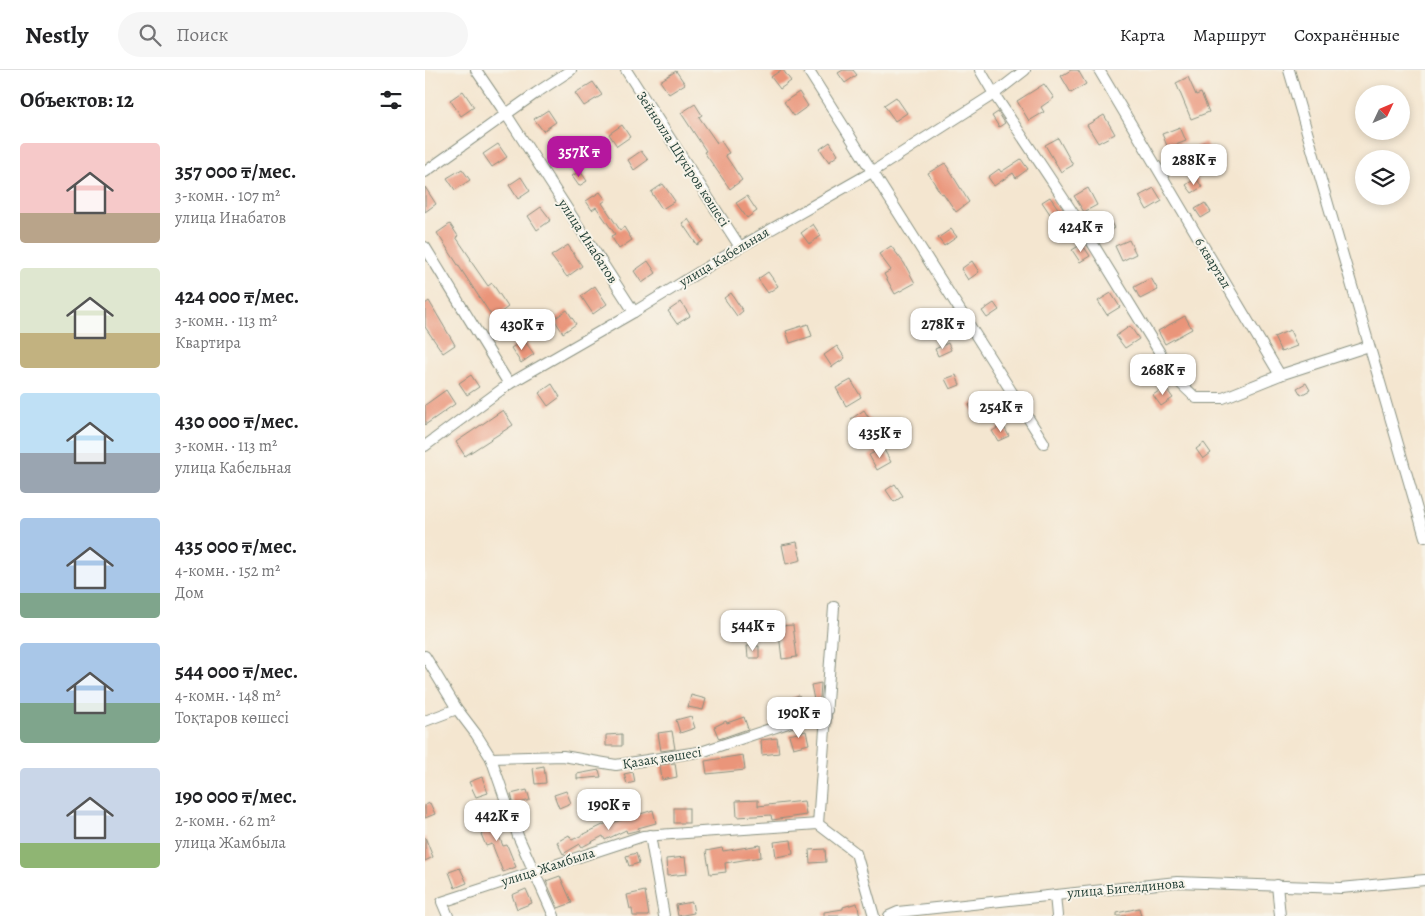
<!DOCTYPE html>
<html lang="ru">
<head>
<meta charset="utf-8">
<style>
	:root { --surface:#fff; --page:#f6f6f6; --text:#202124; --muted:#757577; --line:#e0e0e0; --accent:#b5179e }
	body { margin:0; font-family:Alegreya,serif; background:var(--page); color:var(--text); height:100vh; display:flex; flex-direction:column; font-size:19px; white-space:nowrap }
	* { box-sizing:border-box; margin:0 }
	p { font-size:16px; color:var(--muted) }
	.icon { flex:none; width:28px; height:28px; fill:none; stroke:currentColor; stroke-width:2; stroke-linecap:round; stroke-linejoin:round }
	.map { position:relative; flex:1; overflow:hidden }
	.panel { display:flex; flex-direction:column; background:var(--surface); width:425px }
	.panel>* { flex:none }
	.needle { width:32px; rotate:46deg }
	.controls { position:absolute; left:930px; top:15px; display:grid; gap:10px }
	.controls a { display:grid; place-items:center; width:55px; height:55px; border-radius:50%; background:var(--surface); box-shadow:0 2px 8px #0003; font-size:25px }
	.price { position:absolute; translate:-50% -42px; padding:0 11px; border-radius:10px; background:#fff; color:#222; font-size:16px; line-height:32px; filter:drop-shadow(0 1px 2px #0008) }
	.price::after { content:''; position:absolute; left:50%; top:30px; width:15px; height:11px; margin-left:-8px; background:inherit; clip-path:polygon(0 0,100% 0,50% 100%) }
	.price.on { background:var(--accent); color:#fff }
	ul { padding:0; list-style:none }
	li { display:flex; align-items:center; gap:15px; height:125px; padding:0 20px }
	li span { display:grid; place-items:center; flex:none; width:140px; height:100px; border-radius:5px; color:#555 }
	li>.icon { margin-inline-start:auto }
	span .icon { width:60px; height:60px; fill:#fffc; stroke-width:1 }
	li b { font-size:21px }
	h2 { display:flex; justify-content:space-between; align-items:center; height:60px; padding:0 20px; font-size:21px }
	header { display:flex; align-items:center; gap:30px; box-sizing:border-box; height:70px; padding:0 25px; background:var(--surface); border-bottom:1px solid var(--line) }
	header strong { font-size:24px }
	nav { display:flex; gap:28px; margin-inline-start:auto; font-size:18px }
	.search { width:350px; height:45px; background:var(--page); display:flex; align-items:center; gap:12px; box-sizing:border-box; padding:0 18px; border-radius:28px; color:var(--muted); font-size:19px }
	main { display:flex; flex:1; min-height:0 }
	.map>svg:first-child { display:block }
	.building { fill:#ea957a }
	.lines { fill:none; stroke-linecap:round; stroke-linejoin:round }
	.minor-casing { stroke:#8a9282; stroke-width:12 }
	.minor { stroke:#fff; stroke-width:10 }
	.labels { text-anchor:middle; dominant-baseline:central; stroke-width:4; stroke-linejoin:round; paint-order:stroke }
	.street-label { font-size:14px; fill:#1f3d34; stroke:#f7f3e8 }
</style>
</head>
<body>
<header>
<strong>Nestly</strong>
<div class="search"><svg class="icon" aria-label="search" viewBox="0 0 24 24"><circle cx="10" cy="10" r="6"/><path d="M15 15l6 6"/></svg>Поиск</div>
<nav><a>Карта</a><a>Маршрут</a><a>Сохранённые</a></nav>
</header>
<main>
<section class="panel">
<h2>Объектов: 12<svg class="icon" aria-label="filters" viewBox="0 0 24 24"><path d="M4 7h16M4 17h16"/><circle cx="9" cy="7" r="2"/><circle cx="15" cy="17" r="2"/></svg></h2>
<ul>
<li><span style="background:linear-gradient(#f6c9c9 70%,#b9a48a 0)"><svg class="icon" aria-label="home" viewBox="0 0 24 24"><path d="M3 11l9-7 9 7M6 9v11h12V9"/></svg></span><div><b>357 000 ₸/мес.</b><p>3-комн. · 107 m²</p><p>улица Инабатов</p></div></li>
<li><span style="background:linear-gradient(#dfe7d0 65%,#c2b280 0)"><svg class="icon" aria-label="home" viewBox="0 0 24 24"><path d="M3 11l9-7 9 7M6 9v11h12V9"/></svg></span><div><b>424 000 ₸/мес.</b><p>3-комн. · 113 m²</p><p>Квартира</p></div></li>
<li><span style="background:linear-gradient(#bfe0f5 60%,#9aa5b1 0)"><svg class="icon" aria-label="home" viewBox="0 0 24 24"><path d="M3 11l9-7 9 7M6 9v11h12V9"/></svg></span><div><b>430 000 ₸/мес.</b><p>3-комн. · 113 m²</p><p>улица Кабельная</p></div></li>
<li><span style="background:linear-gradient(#a9c7e8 75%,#7fa58c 0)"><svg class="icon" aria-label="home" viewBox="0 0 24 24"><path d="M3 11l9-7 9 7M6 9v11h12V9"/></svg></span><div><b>435 000 ₸/мес.</b><p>4-комн. · 152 m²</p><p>Дом</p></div></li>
<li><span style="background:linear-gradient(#a9c7e8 60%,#7fa58c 0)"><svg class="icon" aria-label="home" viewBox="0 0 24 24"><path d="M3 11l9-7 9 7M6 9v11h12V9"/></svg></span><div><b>544 000 ₸/мес.</b><p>4-комн. · 148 m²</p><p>Тоқтаров көшесі</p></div></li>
<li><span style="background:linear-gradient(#c9d6e8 75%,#8fb573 0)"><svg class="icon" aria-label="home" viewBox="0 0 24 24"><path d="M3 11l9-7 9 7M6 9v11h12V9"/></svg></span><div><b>190 000 ₸/мес.</b><p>2-комн. · 62 m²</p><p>улица Жамбыла</p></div></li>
</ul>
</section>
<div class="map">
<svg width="1000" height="846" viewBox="0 0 1000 846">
	<rect width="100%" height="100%" fill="#f7f3e8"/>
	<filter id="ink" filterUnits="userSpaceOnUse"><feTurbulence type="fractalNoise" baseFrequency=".02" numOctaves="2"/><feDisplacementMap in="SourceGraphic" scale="10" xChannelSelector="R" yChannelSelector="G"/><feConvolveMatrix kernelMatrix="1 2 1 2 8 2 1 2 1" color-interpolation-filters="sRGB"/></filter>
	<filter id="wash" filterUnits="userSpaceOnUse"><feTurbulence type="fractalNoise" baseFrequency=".0096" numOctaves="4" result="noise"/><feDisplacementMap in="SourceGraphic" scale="20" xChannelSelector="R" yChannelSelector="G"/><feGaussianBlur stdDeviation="1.12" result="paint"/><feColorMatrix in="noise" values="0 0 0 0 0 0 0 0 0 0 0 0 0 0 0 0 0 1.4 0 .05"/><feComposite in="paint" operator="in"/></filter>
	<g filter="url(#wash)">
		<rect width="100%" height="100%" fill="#f4e6d0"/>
		<g id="blocks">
			<g class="building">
				<path d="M356,0H358L366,11L355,19L346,7Z"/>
				<path d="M418,0H428L432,5L420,13L413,3Z"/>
				<path d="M646,0H653L661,14L646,23L636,6Z"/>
				<path d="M251,1L260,14L244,24L235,11Z"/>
				<path d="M763,7L771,25L776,23L784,42L766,49L751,13Z"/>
				<path d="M168,12L177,25L159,36L150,23Z"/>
				<path d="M619,14L629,28L616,37L619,42L604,51L592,31Z"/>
				<path d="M38,21L49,37L36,46L25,30Z"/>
				<path d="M374,22L383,36L369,46L359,32Z"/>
				<path d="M471,27L482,43L470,51L459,35Z"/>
				<path d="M270,34L277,45L274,47L292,73L296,71L304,83L300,85L317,110L305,119L279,82L281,81L256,43Z"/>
				<path d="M123,40L131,52L118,61L109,49Z"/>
				<path d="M573,42L580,53L574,57L567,46Z"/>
				<path d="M679,45L690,64L673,73L662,55Z"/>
				<path d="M197,55L205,67L192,76L184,64Z"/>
				<path d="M755,57L761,71L743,78L737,64Z"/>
				<path d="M633,68L648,95L636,102L620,75Z"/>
				<path d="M140,71L148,83L137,91L128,79Z"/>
				<path d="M405,72L413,85L404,92L395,79Z"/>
				<path d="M780,72L784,79L768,86L764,79Z"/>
				<path d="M73,74L82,87L67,97L58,84Z"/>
				<path d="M216,81L223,90L209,100L203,90Z"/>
				<path d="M596,89L603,99L591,108L588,103L569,116L563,107L574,99L576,102Z"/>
				<path d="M520,93L544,132L531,142L518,123L516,124L503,103Z"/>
				<path d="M37,99L45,110L30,120L22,108Z"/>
				<path d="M155,101L162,111L154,116L147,106Z"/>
				<path d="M96,107L105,121L93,129L84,115Z"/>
				<path d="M771,108L777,117L767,123L761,115Z"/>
				<path d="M238,114L250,131L237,139L226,122Z"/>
				<path d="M0,117L11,134L0,142Z"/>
				<path d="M663,118L672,135L659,142L649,126Z"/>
				<path d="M729,118L737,131L722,140L714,126Z"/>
				<path d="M175,122L181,130L177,133L195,160L199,157L207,170L194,179L186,166L190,164L171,137L167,140L161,131Z"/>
				<path d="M322,126L332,141L322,148L311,133Z"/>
				<path d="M625,127L637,144L629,150L617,132Z"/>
				<path d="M780,133L786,142L776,148L770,139Z"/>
				<path d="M116,137L126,150L112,160L103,146Z"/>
				<path d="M263,149L278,171L272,175L257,153Z"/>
				<path d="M684,149L689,158L680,164L674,156Z"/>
				<path d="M25,154L33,166L31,167L46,189L45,190L63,216L67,213L83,237L68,248L12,163Z"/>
				<path d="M388,154L396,166L384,174L376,163Z"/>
				<path d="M526,159L532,167L519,176L513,168Z"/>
				<path d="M704,170L711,184L697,191L690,176Z"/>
				<path d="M657,174L665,186L655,192L647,180Z"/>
				<path d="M143,175L157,196L142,207L126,186Z"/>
				<path d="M466,176L479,193L490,213L470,224L459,204L466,200L454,184Z"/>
				<path d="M223,191L231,203L217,213L209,201Z"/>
				<path d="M547,191L554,202L543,210L536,199Z"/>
				<path d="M343,202L353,216L343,223L333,209Z"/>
				<path d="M726,208L733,220L715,229L709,217Z"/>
				<path d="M170,216L182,234L168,244L156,226Z"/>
				<path d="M306,223L318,241L312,246L299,228Z"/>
				<path d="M686,223L695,237L682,245L673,231Z"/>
				<path d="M4,231L30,275L18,283L0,257V234Z"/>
				<path d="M256,232L265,246L252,254L243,241Z"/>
				<path d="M569,233L574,240L562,248L557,241Z"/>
				<path d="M142,240L151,254L138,263L129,249Z"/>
				<path d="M760,246L767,259L740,274L733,261Z"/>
				<path d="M383,254L387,266L365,273L361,261Z"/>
				<path d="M705,256L714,269L700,278L691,266Z"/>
				<path d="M865,260L872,276L856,282L849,267Z"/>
				<path d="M99,270L109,284L96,293L86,278Z"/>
				<path d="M523,273L526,280L513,286L510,279Z"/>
				<path d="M412,276L420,288L407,297L399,285Z"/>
				<path d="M46,305L54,317L42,325L34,313Z"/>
				<path d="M531,305L535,315L525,319L520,309Z"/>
				<path d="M426,310L436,327L421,336L411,318Z"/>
				<path d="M881,313L885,320L876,325L872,318Z"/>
				<path d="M127,314L135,327L123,336L114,323Z"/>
				<path d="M740,317L748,328L736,336L728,325Z"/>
				<path d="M21,320L30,334L0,355V335Z"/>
				<path d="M559,326L568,341L553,350L544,335Z"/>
				<path d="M78,340L88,355L40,386L31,372Z"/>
				<path d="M439,340L447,353L435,361L426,349Z"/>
				<path d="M578,355L584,366L573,371L567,361Z"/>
				<path d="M779,373L786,383L778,389L771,379Z"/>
				<path d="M458,378L466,392L452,400L444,385Z"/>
				<path d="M470,414L478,426L469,432L461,420Z"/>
				<path d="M372,472L376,490L361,494L357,475Z"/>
				<path d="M368,555L372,587L357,589L353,556Z"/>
				<path d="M322,576H334V588H323Z"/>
				<path d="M396,613L395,628L389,630L386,615Z"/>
				<path d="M266,625L281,629L278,640L263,637Z"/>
				<path d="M374,625L379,639L369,642L364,629Z"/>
				<path d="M266,646L270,658L255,663L251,650Z"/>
				<path d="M319,647L323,659L294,669L289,657L301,651L302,653Z"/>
				<path d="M247,661L250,679L236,681L233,663Z"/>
				<path d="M381,661L384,674L368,678L364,665Z"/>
				<path d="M197,664V676H181V665Z"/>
				<path d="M352,668L354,683L337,685L336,670Z"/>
				<path d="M318,685L320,700L282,704L280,691Z"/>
				<path d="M250,693L252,707L237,710L235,695Z"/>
				<path d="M119,696L121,713L110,714L108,698Z"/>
				<path d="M174,700L176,707L152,709V704Z"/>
				<path d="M208,702L210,712L202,714L199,704Z"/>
				<path d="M57,707L63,723L51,727L44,712Z"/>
				<path d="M102,720L105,730L89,735L86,724Z"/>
				<path d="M141,721L146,733L134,738L129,725Z"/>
				<path d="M333,730V736L379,731L381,745L347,750L346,745L312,747L311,731Z"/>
				<path d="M5,733L10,744L0,748V735Z"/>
				<rect x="249" y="738" width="15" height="15"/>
				<path d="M71,740L76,751L69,753L78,776L82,775L91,797L78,802L67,774L61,776L56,764L64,761L58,745Z"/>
				<path d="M228,740L231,753L213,758L214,760L202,763L201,760L180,770L178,766L157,777L155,774L138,784L132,772L144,765L147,770L186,751L187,753Z"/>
				<path d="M0,767L8,787L0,791Z"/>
				<path d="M366,770L368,784L351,787L349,772Z"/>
				<path d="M335,775L336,787L300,793L301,802L285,804L281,781L297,778L298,781Z"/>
				<path d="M400,779L401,792L385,793L384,780Z"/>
				<path d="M211,783L214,793L204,796L201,786Z"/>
				<path d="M260,787L262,804L242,806L241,789Z"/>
				<path d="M35,798L42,813L30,818L24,802Z"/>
				<path d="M135,806L147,833L133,838L121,811Z"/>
				<path d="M101,819L107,833L92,839L87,825Z"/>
				<path d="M220,821L224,846H208L207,839H205L202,825Z"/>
				<path d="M267,832L269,843L253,846L251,835Z"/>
				<path d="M432,833L435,846H399V842L418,839V837Z"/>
				<path d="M714,838L716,846H692V843Z"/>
			</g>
		</g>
	</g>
	<g filter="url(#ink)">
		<use href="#blocks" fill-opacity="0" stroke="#8a9282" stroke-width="1"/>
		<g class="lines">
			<defs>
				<g id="minor">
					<path d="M51,0L81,44L209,242"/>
					<path d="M201,0L315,177"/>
					<path d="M383,0L619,373"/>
					<path d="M555,0L569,24L660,161L751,309L771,328H798L855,305"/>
					<path d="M674,0L855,305L944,276"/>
					<path d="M864,0L1000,467"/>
					<path d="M0,102L111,23L146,0"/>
					<path d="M0,177L84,314"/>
					<path d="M0,376L84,314L209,242L315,177L447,102L569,24L600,0"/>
					<path d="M409,537L393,754L431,783L449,846"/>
					<path d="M0,586L32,639L51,664L66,688L93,766L129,846"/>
					<path d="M0,651L32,639"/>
					<path d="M66,688L138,686L191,695L279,681L402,640"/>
					<path d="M225,765L239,846"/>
					<path d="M852,815L855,846"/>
					<path d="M630,825L632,846"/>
					<path d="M23,846L17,832L218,766L393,754"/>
					<path d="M464,846L473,842L752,812L916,818L1000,810"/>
				</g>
			</defs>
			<use href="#minor" class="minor-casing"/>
			<use href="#minor" class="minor"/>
		</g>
	</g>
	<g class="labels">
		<g class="street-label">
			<text transform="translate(258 89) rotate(57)">Зейнолла Шүкіров көшесі</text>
			<text transform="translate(163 171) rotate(57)">улица Инабатов</text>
			<text transform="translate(299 187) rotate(-31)">улица Кабельная</text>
			<text transform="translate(788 193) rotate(59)">6 квартал</text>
			<text transform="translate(237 688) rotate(-9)">Қазақ көшесі</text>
			<text transform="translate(123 797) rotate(-18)">улица Жамбыла</text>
			<text transform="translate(701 818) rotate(-5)">улица Бигелдинова</text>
		</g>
	</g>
</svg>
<div class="controls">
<a><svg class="needle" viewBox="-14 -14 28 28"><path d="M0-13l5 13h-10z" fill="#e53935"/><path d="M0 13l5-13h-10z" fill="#757577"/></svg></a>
<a><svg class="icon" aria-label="layers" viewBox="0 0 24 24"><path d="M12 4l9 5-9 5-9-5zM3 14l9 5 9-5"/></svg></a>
</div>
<b class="price on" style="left:154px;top:108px">357K ₸</b>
<b class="price" style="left:769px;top:116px">288K ₸</b>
<b class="price" style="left:656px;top:183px">424K ₸</b>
<b class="price" style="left:518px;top:280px">278K ₸</b>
<b class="price" style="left:97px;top:281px">430K ₸</b>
<b class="price" style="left:738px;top:326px">268K ₸</b>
<b class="price" style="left:576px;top:363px">254K ₸</b>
<b class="price" style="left:455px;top:389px">435K ₸</b>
<b class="price" style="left:328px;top:582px">544K ₸</b>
<b class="price" style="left:374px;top:669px">190K ₸</b>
<b class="price" style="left:184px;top:761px">190K ₸</b>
<b class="price" style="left:72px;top:772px">442K ₸</b>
</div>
</main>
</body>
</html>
